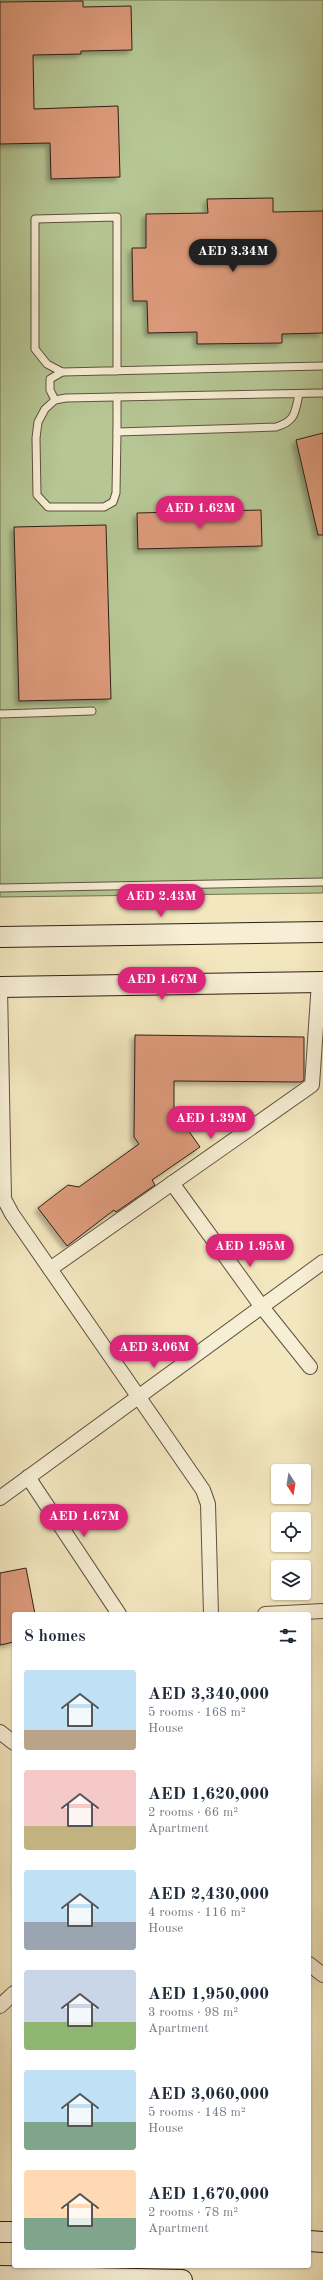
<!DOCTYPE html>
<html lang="en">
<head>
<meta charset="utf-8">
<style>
	:root { --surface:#fff; --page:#f2f2f3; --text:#1f2937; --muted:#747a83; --accent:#db2777 }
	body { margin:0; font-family:"Old Standard TT",serif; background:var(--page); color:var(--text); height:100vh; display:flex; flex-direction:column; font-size:15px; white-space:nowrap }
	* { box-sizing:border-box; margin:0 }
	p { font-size:13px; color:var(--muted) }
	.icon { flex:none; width:22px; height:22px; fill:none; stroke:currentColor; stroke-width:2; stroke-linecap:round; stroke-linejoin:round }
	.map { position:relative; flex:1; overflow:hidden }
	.drawer { position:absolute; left:12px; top:1612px; width:299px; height:656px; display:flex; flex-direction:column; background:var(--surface); border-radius:4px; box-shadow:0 1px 3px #0004 }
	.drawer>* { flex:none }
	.needle { width:26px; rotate:168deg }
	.buttons { position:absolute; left:271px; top:1464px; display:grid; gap:8px }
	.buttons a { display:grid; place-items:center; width:40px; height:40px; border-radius:4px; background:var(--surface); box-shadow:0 1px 3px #0004; font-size:20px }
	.price { position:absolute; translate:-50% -34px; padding:0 9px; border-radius:14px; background:var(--accent); color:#fff; font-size:13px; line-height:26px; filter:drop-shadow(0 1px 2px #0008) }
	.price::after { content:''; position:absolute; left:50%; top:24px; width:12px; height:9px; margin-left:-6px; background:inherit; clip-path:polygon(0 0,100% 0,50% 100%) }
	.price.on { background:#222; color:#fff }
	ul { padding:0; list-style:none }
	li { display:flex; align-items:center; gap:12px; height:100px; padding:0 12px }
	li span { display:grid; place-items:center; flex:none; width:112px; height:80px; border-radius:4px; color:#555 }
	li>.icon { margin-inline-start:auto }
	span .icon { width:48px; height:48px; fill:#fffc; stroke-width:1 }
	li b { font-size:17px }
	h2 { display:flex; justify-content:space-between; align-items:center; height:48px; padding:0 12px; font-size:17px }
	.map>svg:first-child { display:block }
	.green { fill:#b6c795; stroke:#727354 }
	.building { fill:#dd9b7c; stroke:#2f1f13; filter:url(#shadow) }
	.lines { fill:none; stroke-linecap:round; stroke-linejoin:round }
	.lane-casing { stroke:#60513e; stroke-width:9 }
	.street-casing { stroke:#60513e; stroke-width:16 }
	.secondary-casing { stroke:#2f1f13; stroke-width:22 }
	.lane { stroke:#f7efd5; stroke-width:7 }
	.street { stroke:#f7efd5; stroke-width:14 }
	.secondary { stroke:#f7efd5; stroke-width:20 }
</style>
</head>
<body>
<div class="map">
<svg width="323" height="2280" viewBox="0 0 323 2280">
	<defs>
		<filter id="shadow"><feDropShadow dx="-3.5" dy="3.5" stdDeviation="2" flood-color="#0004"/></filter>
	</defs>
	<rect width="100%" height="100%" fill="#f3e7bf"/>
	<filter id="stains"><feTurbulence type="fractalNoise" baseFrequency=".005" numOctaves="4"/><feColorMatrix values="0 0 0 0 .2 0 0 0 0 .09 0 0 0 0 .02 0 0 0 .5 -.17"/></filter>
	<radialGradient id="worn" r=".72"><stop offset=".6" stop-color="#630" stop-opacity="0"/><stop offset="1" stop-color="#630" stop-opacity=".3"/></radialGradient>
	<path class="green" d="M0,0H323V893L0,897Z"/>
	<g class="building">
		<path d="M83,1V7L131,6L132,50L81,51V54L33,55L34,109L118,106L120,177L51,179L50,143L0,144V2Z"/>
		<path d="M273,198V212L323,211V333L282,334V343L197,344V332L148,333L147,301H133L132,248H146V214L208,213L207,199Z"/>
		<path d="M323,433V535H318L296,440Z"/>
		<path d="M261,510L262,546L138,549L137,513Z"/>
		<path d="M106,525L111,699L19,701L14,527Z"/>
		<path d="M135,1035L304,1037V1080L301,1082L174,1081V1110L200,1147L152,1180L155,1185L116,1212L114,1210L67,1246L38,1208L68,1185L79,1187L139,1144L134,1137Z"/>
		<path d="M26,1568L35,1614H14V1642L0,1645V1573Z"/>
	</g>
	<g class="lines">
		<defs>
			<g id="lane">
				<path d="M117,371V217L35,219V349L47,364L62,372L323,366"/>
				<path d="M299,394C295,412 296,421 276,427L117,432L116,493L113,502L104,507H48L37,495L36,438L38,422L45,409L55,400L66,398L323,393"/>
				<path d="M117,397V432"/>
				<path d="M55,400L50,390V379L62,372"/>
				<path d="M0,714L92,711"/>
				<path d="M0,888L323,882"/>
			</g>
			<g id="street">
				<path d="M0,987L4,1199L12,1214L203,1490L208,1504L211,1614"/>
				<path d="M172,1183L262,1307L310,1367"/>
				<path d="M50,1269L312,1085L319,982"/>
				<path d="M28,1477L119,1614"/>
				<path d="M0,1498L323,1262"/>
				<path d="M265,1614L323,1611"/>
				<path d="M0,1732L14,1743"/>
				<path d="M309,1964L323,1975"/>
				<path d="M0,2006L14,1993"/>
			</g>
			<g id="secondary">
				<path d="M0,937L323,932"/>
				<path d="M0,987L323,982"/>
				<path d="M0,2232H14"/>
				<path d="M309,2241L323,2242"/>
				<path d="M0,2276L182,2280"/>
			</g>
		</defs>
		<use href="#lane" class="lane-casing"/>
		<use href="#street" class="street-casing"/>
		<use href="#secondary" class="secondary-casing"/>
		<use href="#lane" class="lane"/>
		<use href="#street" class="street"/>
		<use href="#secondary" class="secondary"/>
	</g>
	<rect width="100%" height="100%" filter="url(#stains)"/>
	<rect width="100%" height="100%" fill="url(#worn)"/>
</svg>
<div class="buttons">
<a><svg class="needle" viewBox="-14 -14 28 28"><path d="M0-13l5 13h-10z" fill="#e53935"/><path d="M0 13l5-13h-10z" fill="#747a83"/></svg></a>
<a><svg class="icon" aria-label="locate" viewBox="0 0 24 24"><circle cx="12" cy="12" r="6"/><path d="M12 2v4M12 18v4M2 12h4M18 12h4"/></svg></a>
<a><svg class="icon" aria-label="layers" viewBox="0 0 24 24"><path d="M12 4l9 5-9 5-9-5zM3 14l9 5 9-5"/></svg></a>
</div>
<b class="price on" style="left:233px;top:273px">AED 3.34M</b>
<b class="price" style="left:200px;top:530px">AED 1.62M</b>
<b class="price" style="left:161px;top:918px">AED 2.43M</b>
<b class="price" style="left:162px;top:1001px">AED 1.67M</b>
<b class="price" style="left:211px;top:1140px">AED 1.39M</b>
<b class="price" style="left:250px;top:1268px">AED 1.95M</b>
<b class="price" style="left:154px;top:1369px">AED 3.06M</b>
<b class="price" style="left:84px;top:1538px">AED 1.67M</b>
<section class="drawer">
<h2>8 homes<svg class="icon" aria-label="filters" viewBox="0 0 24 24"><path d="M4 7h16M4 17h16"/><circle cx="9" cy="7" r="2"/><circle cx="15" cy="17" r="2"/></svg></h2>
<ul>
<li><span style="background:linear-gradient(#bfe0f5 75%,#b9a48a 0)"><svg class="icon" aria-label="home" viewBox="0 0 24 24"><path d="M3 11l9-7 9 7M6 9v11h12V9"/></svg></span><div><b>AED 3,340,000</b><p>5 rooms · 168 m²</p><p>House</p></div></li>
<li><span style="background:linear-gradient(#f6c9c9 70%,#c2b280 0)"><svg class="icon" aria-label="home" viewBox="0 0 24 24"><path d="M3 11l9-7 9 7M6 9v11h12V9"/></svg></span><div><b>AED 1,620,000</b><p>2 rooms · 66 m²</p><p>Apartment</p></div></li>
<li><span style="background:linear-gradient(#bfe0f5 65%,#9aa5b1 0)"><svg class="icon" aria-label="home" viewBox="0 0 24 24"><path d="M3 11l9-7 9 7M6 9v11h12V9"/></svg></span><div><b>AED 2,430,000</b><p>4 rooms · 116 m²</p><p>House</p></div></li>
<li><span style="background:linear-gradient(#c9d6e8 65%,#8fb573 0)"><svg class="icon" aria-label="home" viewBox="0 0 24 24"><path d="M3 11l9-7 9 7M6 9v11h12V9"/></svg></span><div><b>AED 1,950,000</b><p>3 rooms · 98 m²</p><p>Apartment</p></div></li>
<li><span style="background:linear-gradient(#bfe0f5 65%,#7fa58c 0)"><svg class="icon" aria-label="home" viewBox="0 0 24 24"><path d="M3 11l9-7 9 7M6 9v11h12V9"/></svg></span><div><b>AED 3,060,000</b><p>5 rooms · 148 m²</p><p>House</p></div></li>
<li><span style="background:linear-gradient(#ffd9b3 60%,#7fa58c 0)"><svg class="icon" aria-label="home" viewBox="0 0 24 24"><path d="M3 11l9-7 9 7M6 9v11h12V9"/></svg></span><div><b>AED 1,670,000</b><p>2 rooms · 78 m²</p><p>Apartment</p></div></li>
</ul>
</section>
</div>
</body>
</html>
